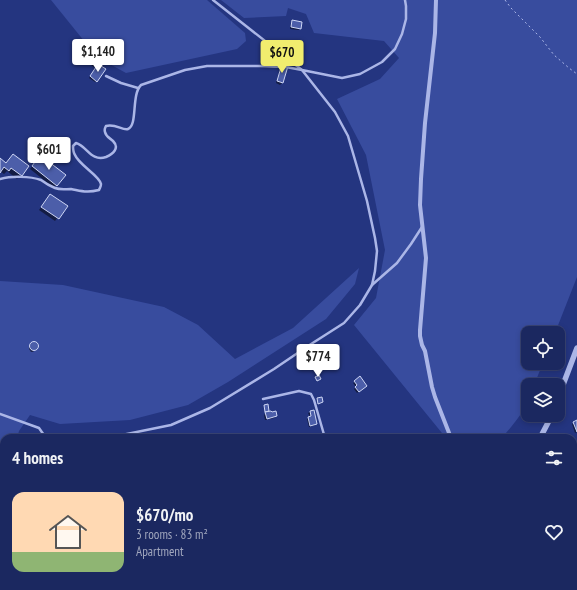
<!DOCTYPE html>
<html lang="en">
<head>
<meta charset="utf-8">
<style>
	:root { --surface:#1b2860; --page:#243066; --text:#f1f3f6; --muted:#a0a6bd; --line:#394475; --accent:#f1ed6e }
	body { margin:0; font-family:"PT Sans Narrow",sans-serif; background:var(--page); color:var(--text); height:100vh; display:flex; flex-direction:column; font-size:15px; white-space:nowrap }
	* { box-sizing:border-box; margin:0 }
	p { font-size:13px; color:var(--muted) }
	.icon { flex:none; width:22px; height:22px; fill:none; stroke:currentColor; stroke-width:2; stroke-linecap:round; stroke-linejoin:round }
	.map { position:relative; flex:1; overflow:hidden }
	.side { position:absolute; left:0px; top:434px; width:577px; height:156px; display:flex; flex-direction:column; background:var(--surface); border-radius:12px 12px 0 0; box-shadow:0 2px 6px #0003,0 0 0 1px var(--line) }
	.side>* { flex:none }
	.buttons { position:absolute; left:521px; top:326px; display:grid; gap:8px }
	.buttons a { display:grid; place-items:center; width:44px; height:44px; border-radius:8px; background:var(--surface); box-shadow:0 2px 6px #0003,0 0 0 1px var(--line); font-size:20px }
	.price { position:absolute; translate:-50% -34px; padding:0 9px; border-radius:4px; background:#fff; color:#222; font-size:13px; line-height:26px; filter:drop-shadow(0 1px 2px #0008) }
	.price::after { content:''; position:absolute; left:50%; top:24px; width:12px; height:9px; margin-left:-6px; background:inherit; clip-path:polygon(0 0,100% 0,50% 100%) }
	.price.selected { background:var(--accent); color:#111 }
	ul { padding:0; list-style:none }
	li { display:flex; align-items:center; gap:12px; height:100px; padding:0 12px }
	li+li { border-top:1px solid var(--line) }
	li span { display:grid; place-items:center; flex:none; width:112px; height:80px; border-radius:12px; color:#555 }
	li>.icon { margin-inline-start:auto }
	span .icon { width:48px; height:48px; fill:#fffc; stroke-width:1 }
	li b { font-size:17px }
	h2 { display:flex; justify-content:space-between; align-items:center; height:48px; padding:0 12px; font-size:17px }
	.map>svg:first-child { display:block }
	.green { fill:#384c9e }
	.shadow { fill:#0007 }
	.building { fill:#4c5ea9; stroke:#ced6f5 }
	.lines { fill:none; stroke-linecap:round; stroke-linejoin:round }
	.path { stroke:#abb6e7; stroke-width:1; stroke-dasharray:2 3; stroke-linecap:butt }
	.service { stroke:#abb6e7; stroke-width:2.5 }
	.minor { stroke:#abb6e7; stroke-width:4 }
	.tertiary { stroke:#abb6e7; stroke-width:5.5 }
</style>
</head>
<body>
<div class="map">
<svg width="577" height="590" viewBox="0 0 577 590">
	<rect width="100%" height="100%" fill="#243580"/>
	<g class="green">
		<path d="M51,0H207L245,33L246,41L237,49L126,73L97,57Z"/>
		<path d="M221,0H577V277L555,333H528V363H543L534,385H528C528,390 529,396 527,401C524,413 510,428 502,438H446L354,325L376,298L385,250L366,155L337,99L380,79L399,58L384,41L314,33L306,14L288,8L286,16L244,18Z"/>
		<path d="M359,268L355,284L326,319L228,382L188,405L130,420L60,424L30,415L19,431L17,438H4V479L0,492V281L63,285L164,307L198,325L235,359L293,328Z"/>
		<path d="M75,586H137L138,590H74Z"/>
	</g>
	<g class="shadow">
		<path d="M292,21L300,29L298,30L290,29L291,23Z"/>
		<path d="M87,58L95,65L94,67L85,61Z"/>
		<path d="M97,67V81L95,82L89,78Z"/>
		<path d="M281,67H287L282,83L280,85L276,83Z"/>
		<path d="M0,159L6,164L28,166L17,179L7,171L4,174L0,171Z"/>
		<path d="M38,159L56,185L54,188L30,169Z"/>
		<path d="M50,195L66,206L55,221L39,210Z"/>
		<path d="M33,343H36L38,346L37,348L33,352H31L29,349V346Z"/>
		<path d="M355,382L364,387L357,393L354,389L356,387L353,383Z"/>
		<path d="M313,411L316,424L315,425L309,427L307,419L310,417L308,413Z"/>
		<path d="M266,413L276,416L274,418L265,420L264,415Z"/>
		<path d="M577,421V432L575,433L572,424Z"/>
		<path d="M577,542V550L574,551L573,544Z"/>
		<path d="M189,586H197L195,588L203,586H211L212,590H189Z"/>
		<path d="M241,586H284L285,590H235L238,587H239Z"/>
		<path d="M381,586H390L388,587L390,590H386L388,589L387,587L383,589Z"/>
		<path d="M452,586H468L469,587L470,586H484L478,590H453L454,589Z"/>
		<path d="M535,586H540L541,589L545,586H557L551,590H549V589L545,590H528Z"/>
	</g>
	<g class="building">
		<path d="M292,20L302,22L301,29L291,27Z"/>
		<path d="M89,56L98,62L96,66L86,59Z"/>
		<path d="M98,64L106,69L97,82L90,76Z"/>
		<path d="M282,64L288,66L283,83L277,81Z"/>
		<path d="M13,154L29,166L22,176L11,168L9,171L4,167L0,173V158L6,163Z"/>
		<path d="M40,155L66,175L57,186L32,166Z"/>
		<path d="M50,194L68,206L59,219L41,207Z"/>
		<circle cx="34" cy="346" r="4.5"/>
		<path d="M319,375L321,379L317,381L315,377Z"/>
		<path d="M360,376L367,386L359,392L355,387L357,385L354,381Z"/>
		<path d="M322,397L323,402L318,404L317,398Z"/>
		<path d="M268,404L269,411L265,412L264,405Z"/>
		<path d="M314,410L317,424L310,426L308,417L311,416L310,411Z"/>
		<path d="M271,411L272,412L276,411L277,416L267,419L265,412Z"/>
		<path d="M577,420V432L573,422Z"/>
		<path d="M576,490L577,491V494L573,497V492Z"/>
		<path d="M577,540V549L576,550L573,545V542Z"/>
		<path d="M573,551L575,553L577,552V557L573,558Z"/>
		<path d="M573,566H574L576,573L573,574Z"/>
		<path d="M577,576V580L573,581V577Z"/>
		<path d="M573,584L576,590H567L566,588L570,586H573Z"/>
		<path d="M199,586H212L213,590H189V589Z"/>
		<path d="M238,586L240,587L241,586H262L263,590H235Z"/>
		<path d="M264,586H285L286,590H265Z"/>
		<path d="M456,586H469L472,590H454L453,589Z"/>
		<path d="M473,586H484L477,590H475Z"/>
		<path d="M513,586H522L523,590H515Z"/>
		<path d="M531,586H541L542,590H529L528,588L531,587Z"/>
		<path d="M544,586H558L551,589L550,588L545,590Z"/>
	</g>
	<g class="lines">
		<path class="path" d="M505,0L511,8L540,37L554,55L569,68L577,74"/>
		<g class="service">
			<path d="M213,0L302,70L342,78L360,74L382,62L395,49L402,34L406,19V6L405,0"/>
			<path d="M106,76L121,83L138,88"/>
			<path d="M0,179C11,176 30,176 41,180C45,183 50,186 55,188C60,190 65,189 71,189C82,191 87,193 99,190C100,187 101,187 101,184C100,176 79,165 75,155C73,152 73,149 73,146L76,143C87,146 91,162 106,157C113,154 120,148 113,141C110,138 106,137 105,132C104,129 105,128 106,126C115,123 123,131 128,129C138,125 131,95 141,85L185,70L207,66H260L286,67L302,70L335,112L348,136L367,201L375,238L377,251L375,271L372,285L360,305L344,323L308,346L274,369L210,408L171,425L117,436L89,438"/>
			<path d="M372,285L397,263L411,244L422,227"/>
			<path d="M263,399L299,391L311,394L314,400L325,438"/>
			<path d="M0,414L39,428L46,438"/>
			<path d="M54,438H65"/>
			<path d="M6,590L8,586"/>
			<path d="M315,590L318,586"/>
		</g>
		<g class="minor">
			<path d="M436,0L435,33L425,123L421,179L420,205L426,258L420,330V336L422,345L425,351L432,387L435,397L451,438"/>
			<path d="M573,540L577,539"/>
			<path d="M501,586L503,590"/>
			<path d="M433,590L440,586"/>
		</g>
		<g class="tertiary">
			<path d="M558,398L577,348"/>
			<path d="M540,438L552,415"/>
			<path d="M573,456L577,460"/>
			<path d="M347,590L354,586"/>
		</g>
	</g>
</svg>
<div class="buttons">
<a><svg class="icon" aria-label="locate" viewBox="0 0 24 24"><circle cx="12" cy="12" r="6"/><path d="M12 2v4M12 18v4M2 12h4M18 12h4"/></svg></a>
<a><svg class="icon" aria-label="layers" viewBox="0 0 24 24"><path d="M12 4l9 5-9 5-9-5zM3 14l9 5 9-5"/></svg></a>
</div>
<b class="price" style="left:98px;top:73px">$1,140</b>
<b class="price selected" style="left:282px;top:74px">$670</b>
<b class="price" style="left:49px;top:171px">$601</b>
<b class="price" style="left:318px;top:378px">$774</b>
<section class="side">
<h2>4 homes<svg class="icon" aria-label="filters" viewBox="0 0 24 24"><path d="M4 7h16M4 17h16"/><circle cx="9" cy="7" r="2"/><circle cx="15" cy="17" r="2"/></svg></h2>
<ul>
<li><span style="background:linear-gradient(#ffd9b3 75%,#8fb573 0)"><svg class="icon" aria-label="home" viewBox="0 0 24 24"><path d="M3 11l9-7 9 7M6 9v11h12V9"/></svg></span><div><b>$670/mo</b><p>3 rooms · 83 m²</p><p>Apartment</p></div><svg class="icon" aria-label="heart" viewBox="0 0 24 24"><path d="M12 20l-8-8c-3-5 5-10 8-4 3-6 11-1 8 4z"/></svg></li>
</ul>
</section>
</div>
</body>
</html>
